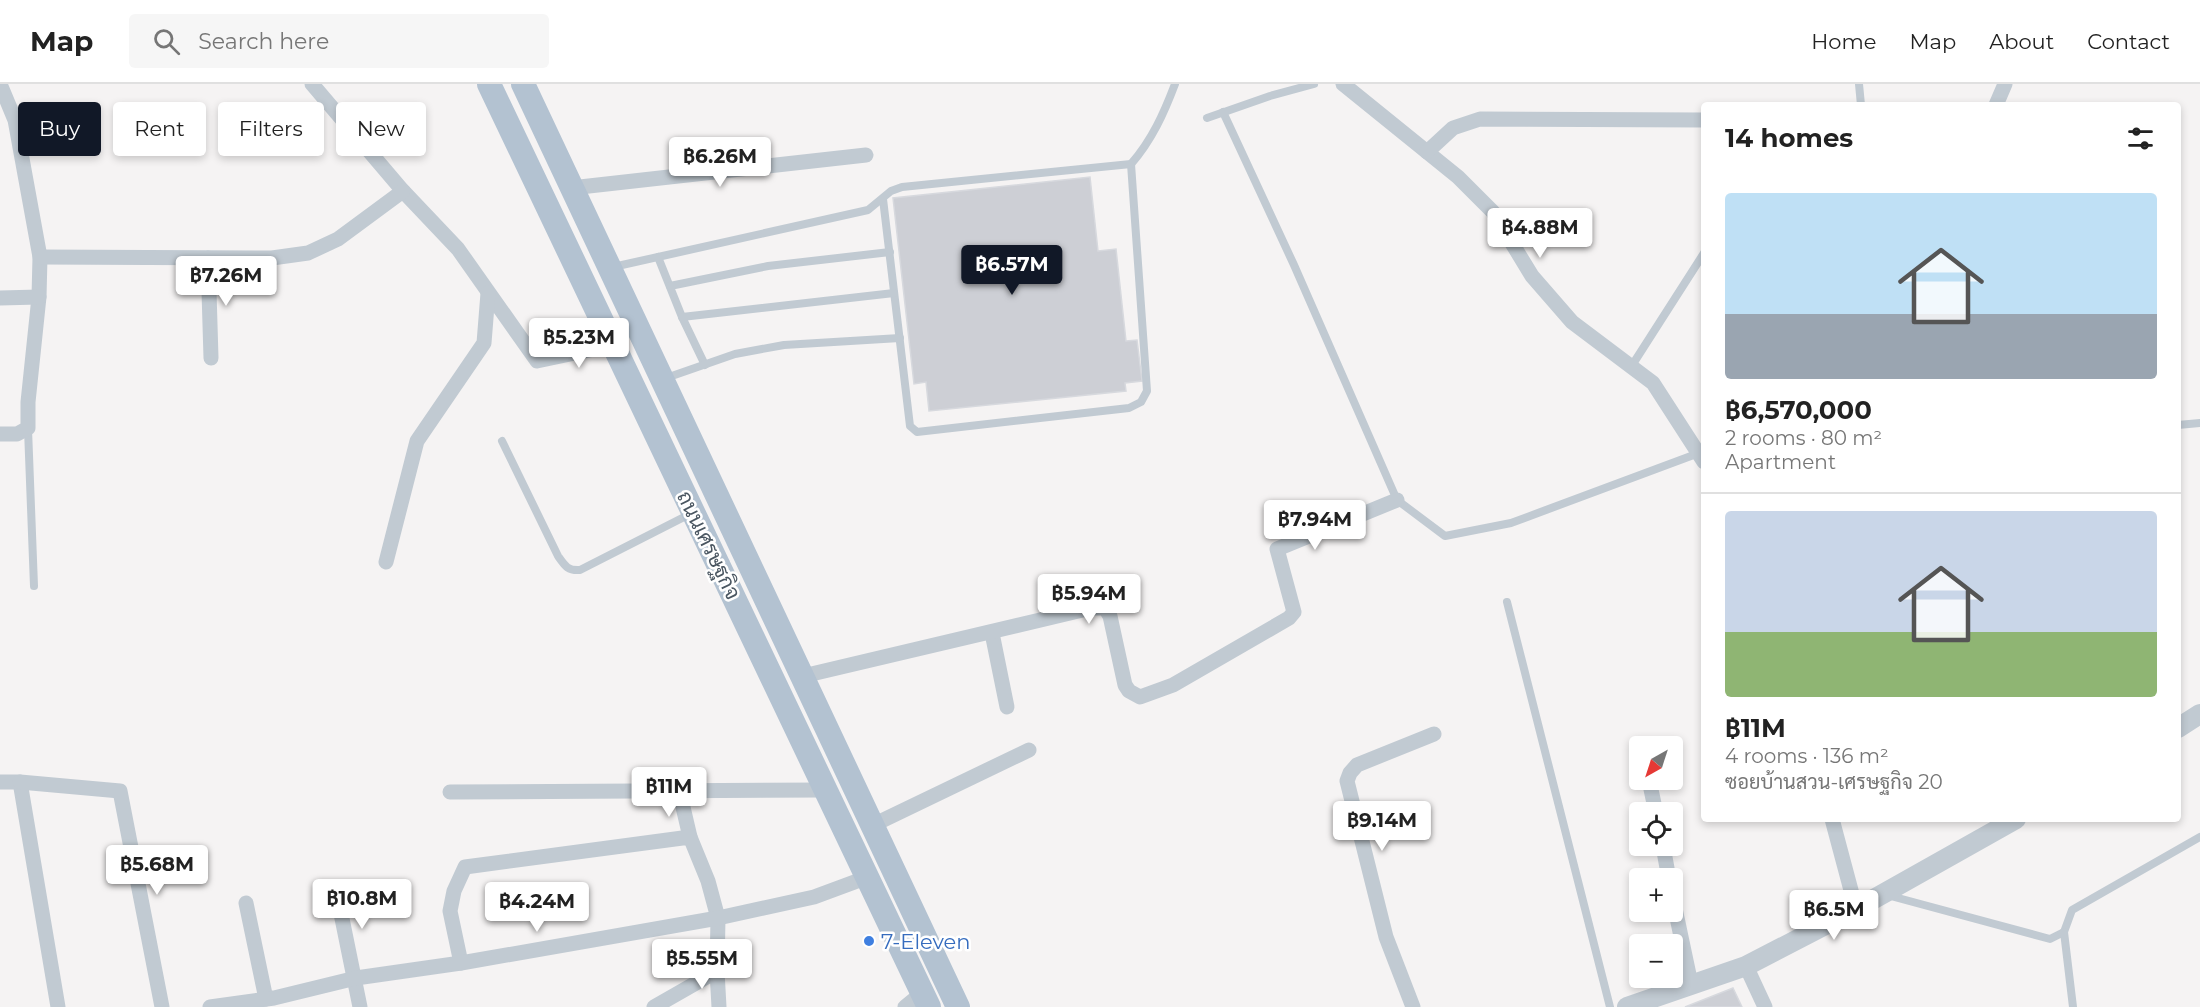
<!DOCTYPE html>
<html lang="en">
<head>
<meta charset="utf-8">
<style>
	:root { --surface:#fff; --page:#f6f6f6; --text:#222; --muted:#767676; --line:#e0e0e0; --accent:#111827 }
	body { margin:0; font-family:Montserrat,Sarabun,sans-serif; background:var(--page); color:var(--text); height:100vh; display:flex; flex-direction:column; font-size:22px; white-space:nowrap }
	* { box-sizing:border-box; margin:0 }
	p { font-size:20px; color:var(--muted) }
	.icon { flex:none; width:33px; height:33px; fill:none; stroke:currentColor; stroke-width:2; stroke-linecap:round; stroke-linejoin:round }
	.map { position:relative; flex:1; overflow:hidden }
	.details { position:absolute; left:1701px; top:18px; width:480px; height:720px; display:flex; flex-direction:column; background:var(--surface); border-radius:6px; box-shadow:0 3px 9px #0003 }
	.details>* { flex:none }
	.banner { position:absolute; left:18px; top:18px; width:570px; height:54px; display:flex; gap:12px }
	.needle { width:39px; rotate:219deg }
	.fabs { position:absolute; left:1629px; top:652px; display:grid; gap:12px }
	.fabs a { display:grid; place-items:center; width:54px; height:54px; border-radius:6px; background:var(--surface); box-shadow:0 3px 9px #0003; font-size:30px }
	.price { position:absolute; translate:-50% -51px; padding:0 14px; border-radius:6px; background:#fff; color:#222; font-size:20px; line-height:39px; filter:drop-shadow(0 2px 3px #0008) }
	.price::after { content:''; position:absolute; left:50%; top:36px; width:18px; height:14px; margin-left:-9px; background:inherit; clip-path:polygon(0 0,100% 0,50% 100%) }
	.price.on { background:var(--accent); color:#fff }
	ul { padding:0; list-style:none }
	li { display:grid; align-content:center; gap:12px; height:318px; padding:0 24px }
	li+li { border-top:2px solid var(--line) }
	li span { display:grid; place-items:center; height:186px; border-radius:6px; color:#555 }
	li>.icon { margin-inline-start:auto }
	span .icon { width:108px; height:108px; fill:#fffc; stroke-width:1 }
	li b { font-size:26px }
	h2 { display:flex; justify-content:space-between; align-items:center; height:72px; padding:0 24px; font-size:26px }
	.pill { padding:0 21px; border-radius:6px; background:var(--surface); box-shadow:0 3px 9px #0003; font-size:21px; line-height:54px }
	.pill.on { background:var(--accent); color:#fff }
	header { display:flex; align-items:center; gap:36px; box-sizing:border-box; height:84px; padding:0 30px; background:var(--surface); border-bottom:2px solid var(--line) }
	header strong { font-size:28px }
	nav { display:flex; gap:33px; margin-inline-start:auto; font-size:21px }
	.search { width:420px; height:54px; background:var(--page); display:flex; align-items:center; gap:15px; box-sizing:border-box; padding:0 21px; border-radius:6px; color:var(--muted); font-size:22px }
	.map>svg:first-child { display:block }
	.building { fill:#cdcfd5; stroke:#d7d9de; stroke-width:1.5 }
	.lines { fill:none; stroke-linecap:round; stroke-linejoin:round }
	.service { stroke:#c1cad2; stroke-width:8 }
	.minor { stroke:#c1cad2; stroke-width:15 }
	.tertiary { stroke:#c1cad2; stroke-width:20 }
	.primary { stroke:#b3c2d1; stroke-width:24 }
	.shop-dot { fill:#3f7fe0; stroke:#fff; stroke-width:2 }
	.labels { text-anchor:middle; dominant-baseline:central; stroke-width:5; stroke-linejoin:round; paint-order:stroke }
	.street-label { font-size:21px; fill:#4a5661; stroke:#fff }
	.shop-label { font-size:21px; fill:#366cbe; stroke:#fff; text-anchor:start }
</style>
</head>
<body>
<header>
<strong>Map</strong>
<div class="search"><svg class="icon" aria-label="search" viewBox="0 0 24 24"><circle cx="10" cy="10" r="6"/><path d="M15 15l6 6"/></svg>Search here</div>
<nav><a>Home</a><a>Map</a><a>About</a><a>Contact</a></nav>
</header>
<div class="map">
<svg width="2200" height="923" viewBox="0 0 2200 923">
	<rect width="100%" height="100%" fill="#f5f3f3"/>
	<g class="building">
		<path d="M1090,93L1098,167L1116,165L1126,257L1137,256L1142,297L1125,299L1126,307L929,327L926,298L914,300L893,114Z"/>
		<path d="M1733,904L1742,923H1685Z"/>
	</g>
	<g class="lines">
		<g class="service">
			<path d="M1859,0L1861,21"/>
			<path d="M1223,28L1294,181L1397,416L1445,452L1511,439L1699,369"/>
			<path d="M1207,34L1270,12L1314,0"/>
			<path d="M883,115L910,342L917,348L1129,324L1141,318L1147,307L1131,80"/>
			<path d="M658,173L682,233L705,281"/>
			<path d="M613,183L868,126L891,107L902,103L1131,80C1152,56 1164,29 1175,0"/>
			<path d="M670,202L768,182L890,168"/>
			<path d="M682,233L894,209"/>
			<path d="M1631,283L1704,169"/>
			<path d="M666,294L735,270L784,261L900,254"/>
			<path d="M2178,341L2200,339"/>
			<path d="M28,345L34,502"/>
			<path d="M502,357L558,472C565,482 568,487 580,486L692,429"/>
			<path d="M1507,518L1610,923"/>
			<path d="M1887,811L2050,855L2064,848L2072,826L2200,753"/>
			<path d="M2064,848L2073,923"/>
		</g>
		<g class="minor">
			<path d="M0,0L15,36L40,173L39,213L28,318V344L17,350H0"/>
			<path d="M312,0L403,107L458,165L537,277L613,261"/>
			<path d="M1343,0L1458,93L1493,128L1532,192L1572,238L1653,299L1704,378"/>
			<path d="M1996,21L2005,0"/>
			<path d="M1427,68L1453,44L1480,35L1704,36"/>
			<path d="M571,104L866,71"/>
			<path d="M40,173L272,174L308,169L338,155L403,107"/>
			<path d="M208,174L211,274"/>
			<path d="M0,214L39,213"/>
			<path d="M386,478L417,357L484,259L488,209"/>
			<path d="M992,549L1007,623"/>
			<path d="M803,592L1091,524H1105L1110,532L1125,601L1129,607L1140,613L1173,601L1289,534L1294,528L1277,465L1397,416"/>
			<path d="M1649,696L1656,729"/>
			<path d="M0,698H20L58,923"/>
			<path d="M20,698L120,707L162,923"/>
			<path d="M679,706L690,753"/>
			<path d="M450,708L825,706"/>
			<path d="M1832,735L1856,825"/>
			<path d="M873,741L1029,666"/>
			<path d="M1663,762L1669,795"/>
			<path d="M336,805L360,923"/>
			<path d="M1672,810L1691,900"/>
			<path d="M246,819L266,915"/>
			<path d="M461,879L450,827L454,807L465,783L690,753L708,797L718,834L717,887L654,923"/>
			<path d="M1746,882L1765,923"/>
			<path d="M717,887L719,923"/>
			<path d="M210,923L274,914L356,894L461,879L718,834L814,813L868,793"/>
			<path d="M905,923L922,909"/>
			<path d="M1413,923L1386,853L1347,697L1350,689L1357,681L1434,650"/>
		</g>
		<g class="tertiary">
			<path d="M2178,644L2200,630"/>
			<path d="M1627,923L1746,882L1856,825L2016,735"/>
		</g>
		<g class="primary">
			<path d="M489,0L929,923"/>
			<path d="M523,0L958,923"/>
		</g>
	</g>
	<circle class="shop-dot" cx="869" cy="857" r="6"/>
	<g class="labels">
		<g class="street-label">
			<text transform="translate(709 461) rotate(64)">ถนนเศรษฐกิจ</text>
		</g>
		<g class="shop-label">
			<text x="881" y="857">7-Eleven</text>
		</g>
	</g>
</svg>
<div class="fabs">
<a><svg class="needle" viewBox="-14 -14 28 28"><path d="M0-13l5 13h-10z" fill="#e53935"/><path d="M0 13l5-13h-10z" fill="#767676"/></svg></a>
<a><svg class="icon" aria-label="locate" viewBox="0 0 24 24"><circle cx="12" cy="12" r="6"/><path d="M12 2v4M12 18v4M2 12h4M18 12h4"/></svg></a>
<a>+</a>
<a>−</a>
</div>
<b class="price" style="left:720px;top:104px">฿6.26M</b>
<b class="price" style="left:1540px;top:175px">฿4.88M</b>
<b class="price on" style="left:1012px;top:212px">฿6.57M</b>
<b class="price" style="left:226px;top:223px">฿7.26M</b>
<b class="price" style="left:579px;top:285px">฿5.23M</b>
<b class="price" style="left:1315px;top:467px">฿7.94M</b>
<b class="price" style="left:1089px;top:541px">฿5.94M</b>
<b class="price" style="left:669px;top:734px">฿11M</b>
<b class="price" style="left:1382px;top:768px">฿9.14M</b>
<b class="price" style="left:157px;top:812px">฿5.68M</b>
<b class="price" style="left:362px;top:846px">฿10.8M</b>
<b class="price" style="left:537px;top:849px">฿4.24M</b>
<b class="price" style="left:1834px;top:857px">฿6.5M</b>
<b class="price" style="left:702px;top:906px">฿5.55M</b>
<div class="banner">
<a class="pill on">Buy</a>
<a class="pill">Rent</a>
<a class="pill">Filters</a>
<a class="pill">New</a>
</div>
<section class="details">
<h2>14 homes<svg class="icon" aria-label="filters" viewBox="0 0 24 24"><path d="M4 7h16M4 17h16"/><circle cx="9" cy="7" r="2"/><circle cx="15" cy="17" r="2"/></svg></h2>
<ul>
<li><span style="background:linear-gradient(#bfe0f5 65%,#9aa5b1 0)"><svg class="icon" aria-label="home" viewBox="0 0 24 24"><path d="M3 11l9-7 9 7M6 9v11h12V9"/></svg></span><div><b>฿6,570,000</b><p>2 rooms · 80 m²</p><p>Apartment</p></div></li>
<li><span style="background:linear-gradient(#c9d6e8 65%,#8fb573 0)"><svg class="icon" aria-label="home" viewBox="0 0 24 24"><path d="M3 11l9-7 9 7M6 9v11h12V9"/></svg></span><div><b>฿11M</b><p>4 rooms · 136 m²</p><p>ซอยบ้านสวน-เศรษฐกิจ 20</p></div></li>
</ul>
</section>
</div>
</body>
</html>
